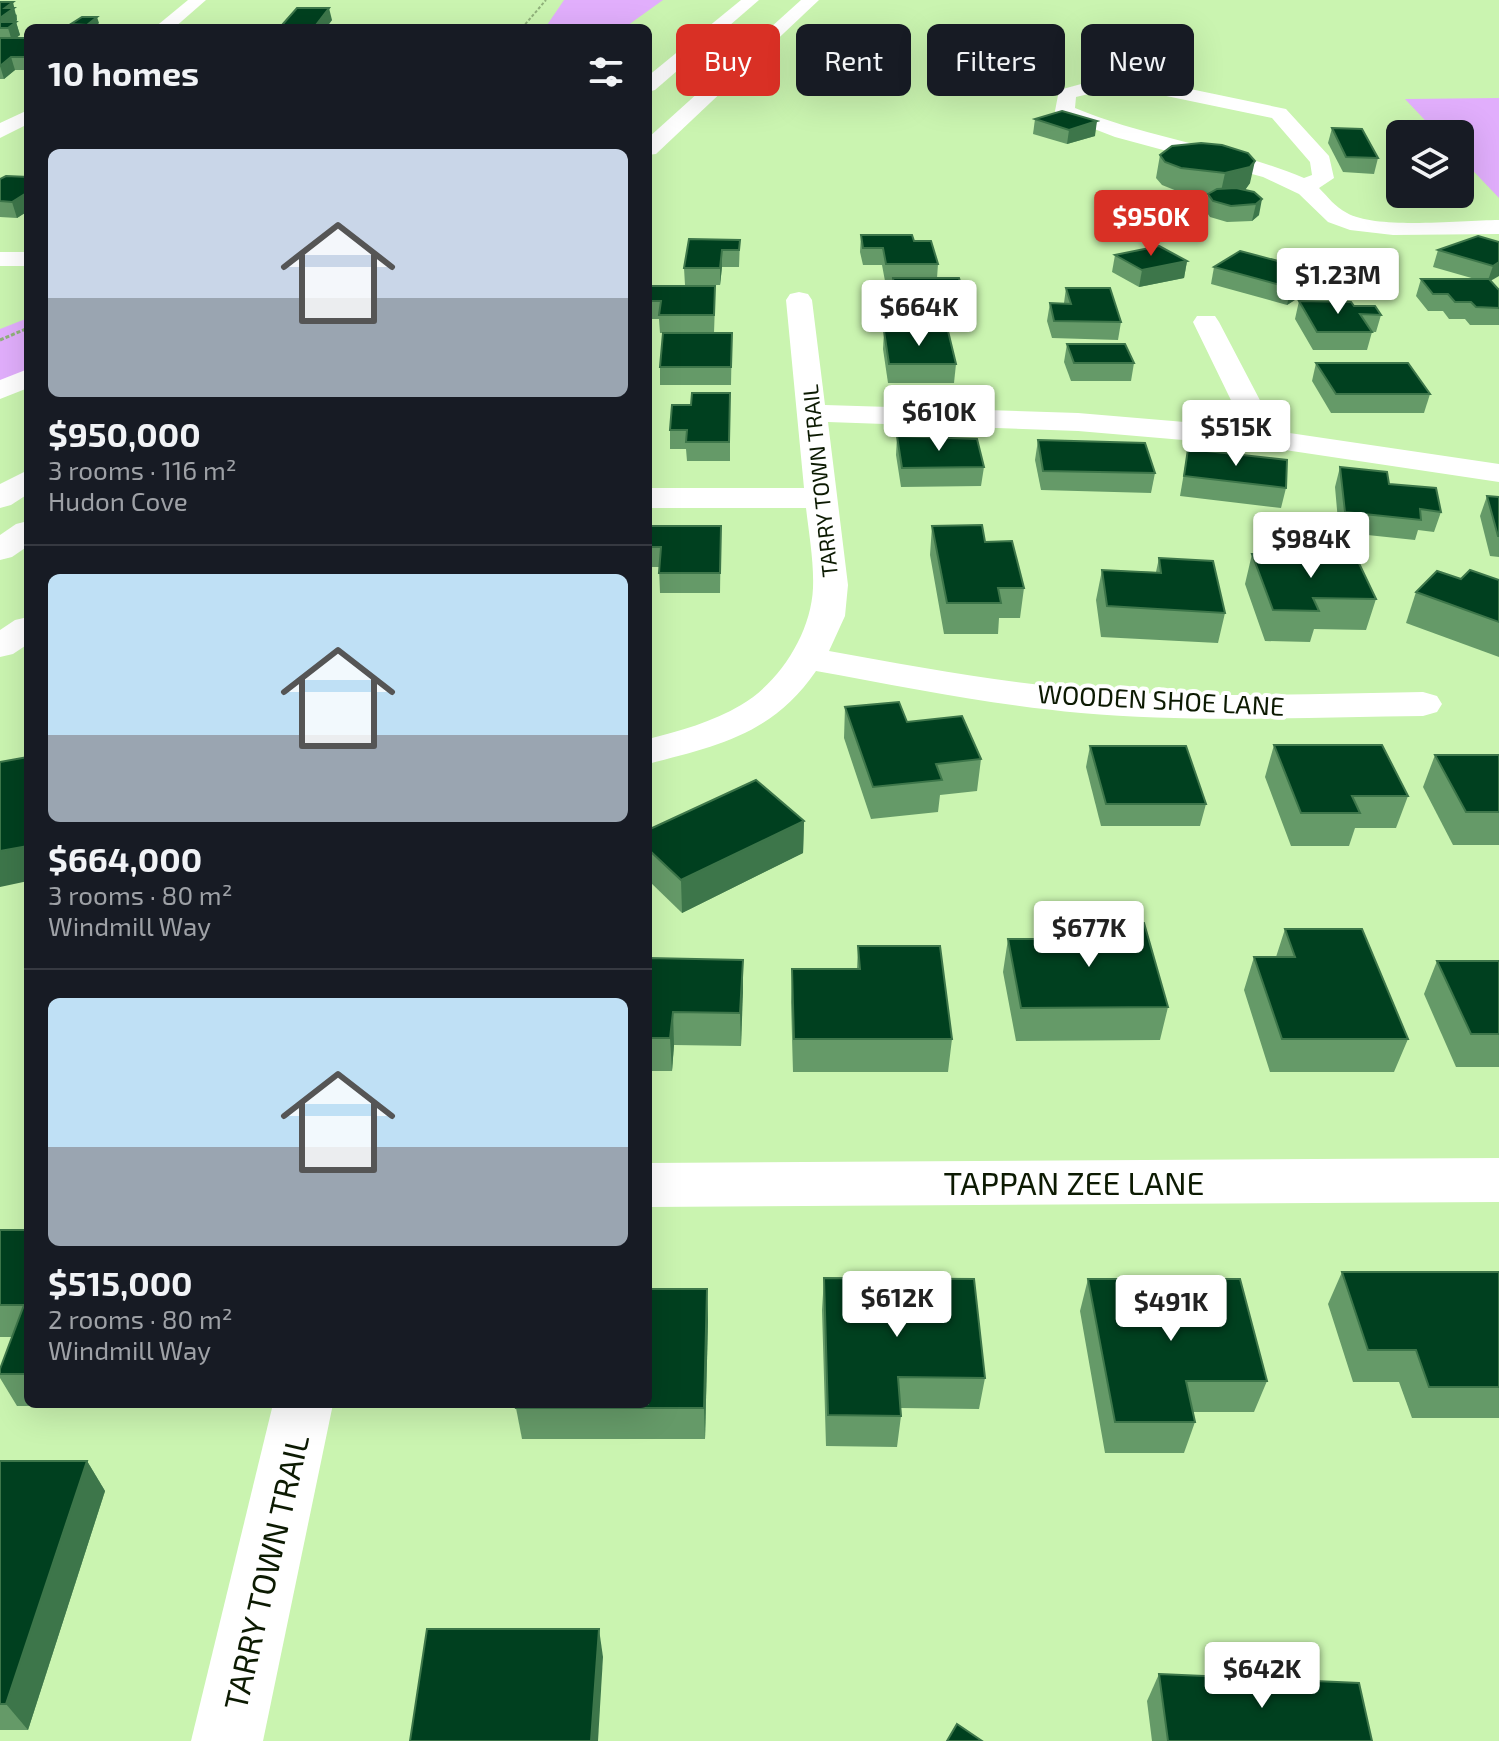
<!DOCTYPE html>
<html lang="en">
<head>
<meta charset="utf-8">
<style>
	:root { --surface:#171b24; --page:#242831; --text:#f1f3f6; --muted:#9ea1a6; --line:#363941; --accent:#d93025 }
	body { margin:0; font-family:"Exo 2",sans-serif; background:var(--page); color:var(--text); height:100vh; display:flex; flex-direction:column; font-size:30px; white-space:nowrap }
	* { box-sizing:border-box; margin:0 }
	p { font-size:26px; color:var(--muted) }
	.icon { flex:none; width:44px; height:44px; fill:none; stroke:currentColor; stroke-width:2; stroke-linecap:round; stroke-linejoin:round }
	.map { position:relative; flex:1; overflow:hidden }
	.details { position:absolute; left:24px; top:24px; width:628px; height:1384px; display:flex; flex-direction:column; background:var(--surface); border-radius:12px; box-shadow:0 8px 32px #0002 }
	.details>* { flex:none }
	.banner { position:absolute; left:676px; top:24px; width:702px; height:72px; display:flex; gap:16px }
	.fabs { position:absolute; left:1386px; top:120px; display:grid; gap:16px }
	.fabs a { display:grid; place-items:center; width:88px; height:88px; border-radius:12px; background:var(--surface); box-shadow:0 8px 32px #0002; font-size:40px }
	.price { position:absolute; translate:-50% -68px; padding:0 18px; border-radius:8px; background:#fff; color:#222; font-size:26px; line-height:52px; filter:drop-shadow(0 2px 4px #0008) }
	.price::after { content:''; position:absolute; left:50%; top:48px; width:24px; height:18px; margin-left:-12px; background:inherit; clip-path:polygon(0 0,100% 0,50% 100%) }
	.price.selected { background:var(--accent); color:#fff }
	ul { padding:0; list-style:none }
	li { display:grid; align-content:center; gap:16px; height:424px; padding:0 24px }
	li+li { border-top:2px solid var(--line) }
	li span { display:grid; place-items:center; height:248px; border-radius:12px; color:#555 }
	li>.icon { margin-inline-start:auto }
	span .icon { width:144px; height:144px; fill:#fffc; stroke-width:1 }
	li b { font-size:34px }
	h2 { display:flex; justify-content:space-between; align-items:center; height:96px; padding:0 24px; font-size:34px }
	.chip { padding:0 28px; border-radius:12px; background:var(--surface); box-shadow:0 8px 32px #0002; font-size:28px; line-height:72px }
	.chip.selected { background:var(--accent); color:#fff }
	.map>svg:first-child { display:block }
	.green { fill:#e1aefc }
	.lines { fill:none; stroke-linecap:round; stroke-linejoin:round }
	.path-far1 { stroke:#90b17b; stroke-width:2; stroke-dasharray:3 2; stroke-linecap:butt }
	.path { stroke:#90b17b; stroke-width:3; stroke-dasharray:4 2; stroke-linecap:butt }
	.minor { fill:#fff; fill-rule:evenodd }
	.highway { fill:#fff; fill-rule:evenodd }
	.wall { fill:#659a68 }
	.shaded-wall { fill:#3d764a }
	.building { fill:#00401f; stroke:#3d764a; stroke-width:2 }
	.labels { text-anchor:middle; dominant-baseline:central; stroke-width:8; stroke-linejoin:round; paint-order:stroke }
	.far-street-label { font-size:22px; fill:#0c1a02; stroke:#fff }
	.street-label { font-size:26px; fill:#0c1a02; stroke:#fff }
	.near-street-label { font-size:32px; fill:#0c1a02; stroke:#fff }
</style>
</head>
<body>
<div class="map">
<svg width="1499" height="1741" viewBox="0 0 1499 1741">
	<rect width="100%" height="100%" fill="#caf4b0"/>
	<g class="green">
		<path d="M564,0H663L624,28H545Z"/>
		<path d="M1499,98V198L1460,157V134H1438L1405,99Z"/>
		<path d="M28,318V371L0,383V329Z"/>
	</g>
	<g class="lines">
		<path class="path-far1" d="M522,28L546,0"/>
		<path class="path" d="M0,340L28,328"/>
		<g class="minor">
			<path d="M188,0H206L174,28H154Z"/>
			<path d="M1096,80H1147L1286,109L1329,156L1334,178L1319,188C1328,197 1335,207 1347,213C1377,230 1462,220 1499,220V234L1393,235L1350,230L1328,222L1299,194L1263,177L1115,137L1058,115L1055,111L1059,90ZM1097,92H1147L1272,118L1310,162L1312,175L1304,178C1230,147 1149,139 1075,108L1076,97Z"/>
			<path d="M28,110V124L0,138V123Z"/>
			<rect x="0" y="252" width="28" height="14"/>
			<path d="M799,292L808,294L812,300L825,405L1078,413L1244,427L1193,322L1197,316H1215L1219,322L1276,431L1499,464V482L1265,447L1078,431L828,422L848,585L845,616L829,651C913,666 997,682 1082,689C1195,699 1309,694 1423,692L1437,696L1442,704L1437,712L1423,716C1309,717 1195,723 1081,713C992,705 904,687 816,671C773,734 718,746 648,764V739C679,731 713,722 741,705C780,682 811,633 813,588C814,562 809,534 806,508H648V488H804L786,300L790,294Z"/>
			<path d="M1499,1158V1202L648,1207V1163Z"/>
			<path d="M273,1404H333L263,1741H191Z"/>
		</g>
		<g class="highway">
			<path d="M741,0H759L655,90L648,92V76Z"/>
			<path d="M801,0H819L656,154L648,155V138Z"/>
			<path d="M28,369V388L0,399V380Z"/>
			<path d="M28,470V494L11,505L0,508V484Z"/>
			<path d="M28,521V546L12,557L0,560V535L16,524Z"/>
			<path d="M28,617V644L13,654L0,657V630L15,620Z"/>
		</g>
	</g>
	<g class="wall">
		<path d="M0,2L17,15V20L16,22L20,35L16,38H28V70H15L4,79H0Z"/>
		<path d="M332,20L326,28H283L282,25Z"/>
		<path d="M99,23L93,28H72L71,24Z"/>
		<path d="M1035,119L1095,136L1067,144L1033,134Z"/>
		<path d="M1332,128L1378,158L1374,174L1343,172L1328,143Z"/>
		<path d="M1201,143L1250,183L1245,190L1254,192L1259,215L1252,221L1227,222L1210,217L1205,210L1208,195L1177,191L1162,185L1156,178L1160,155Z"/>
		<path d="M28,177V211L17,218L0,217V179Z"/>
		<path d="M861,235L914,241L938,264L937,278L964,296L962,314H952L951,328H914L911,311H894L891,295L892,281H885L882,265H863L860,252Z"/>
		<path d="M740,240L739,267H722L720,285H685L684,268Z"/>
		<path d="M1499,242L1491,281L1499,290V325H1470L1465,319H1449L1443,311H1428L1416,296L1421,279H1475L1433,267L1438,250Z"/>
		<path d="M1115,255L1187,261L1184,278L1139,287L1112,272Z"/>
		<path d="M1214,267L1312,289L1287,305L1211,284Z"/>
		<path d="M648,286L715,304L714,333H732L731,385H660V367L663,333H660L659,319H648Z"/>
		<path d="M1066,288L1121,322L1118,340L1052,338L1047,321L1050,303H1064Z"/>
		<path d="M1299,301L1354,306L1381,315L1376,332H1372L1367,350H1313L1295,319Z"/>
		<path d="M884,331L956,364L954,383H888L883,349Z"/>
		<path d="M1067,344L1134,363L1131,381H1071L1064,362Z"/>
		<path d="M1316,363L1430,394L1424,413H1331L1312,381Z"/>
		<path d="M730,393V461H687L686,449H670V430L691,405Z"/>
		<path d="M897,436L984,467L981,486L901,487L896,455Z"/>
		<path d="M1038,440L1155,473L1151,493L1041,490L1035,460Z"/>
		<path d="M1188,449L1286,488L1281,508L1180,496Z"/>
		<path d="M1340,467L1389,484L1441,512L1434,532L1418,530L1415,540L1339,532L1335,487Z"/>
		<path d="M1487,496L1499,497V557L1490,556L1480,516Z"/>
		<path d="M648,526H721L720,593H660L659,567H648Z"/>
		<path d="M932,526L985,542L1024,588L1020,618H999L998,634H944L930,555Z"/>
		<path d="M1252,554L1376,599L1366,630L1314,629L1310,642L1265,641L1245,584Z"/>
		<path d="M1159,558L1225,613L1218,643L1101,637L1096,600L1102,570L1156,572Z"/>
		<path d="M1461,579L1499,580V657L1406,623L1416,592Z"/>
		<path d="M845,707L907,722L981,759L977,791L940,795L938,812L871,819L844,738Z"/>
		<path d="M1274,745L1408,796L1396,828H1355L1349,846H1291L1265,777Z"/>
		<path d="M1090,746L1206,804L1200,826H1101L1086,767Z"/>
		<path d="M1435,755H1499V845H1453L1423,787Z"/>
		<path d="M804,821L803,853L682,913L648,880V830Z"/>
		<path d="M1067,923L1168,1007L1160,1040L1016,1041L1003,972L1008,939H1064Z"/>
		<path d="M1285,929L1408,1039L1394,1072H1270L1244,990L1254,957H1276Z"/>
		<path d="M858,946L952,1039L948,1072H793L791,1002L792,969H857Z"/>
		<path d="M648,958L743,960L741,1046L674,1045L672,1071H648Z"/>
		<path d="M1437,961H1499V1067H1456L1424,994Z"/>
		<path d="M0,1230H28V1404H131L130,1406H17L0,1378V1369L12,1337H0Z"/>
		<path d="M1342,1272H1499V1418H1412L1399,1382H1353L1328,1304Z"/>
		<path d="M824,1278L985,1378L979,1409L900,1408L901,1416L897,1447L826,1446L822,1310Z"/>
		<path d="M1088,1279L1267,1381L1254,1412H1193L1195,1422L1184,1453H1105L1080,1311Z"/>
		<path d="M707,1289L708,1321L705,1439H522L516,1408Z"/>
		<path d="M0,1461H87L105,1491L28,1730H0Z"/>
		<path d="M1159,1674L1372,1741H1152L1147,1701Z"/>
	</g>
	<g class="shaded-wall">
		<path d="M13,2L17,20L8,28H0V18L5,8Z"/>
		<path d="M329,8L332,20L326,28H317L316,25Z"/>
		<path d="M97,17L99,23L93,28H88L87,25Z"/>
		<path d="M16,22L20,35L12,41L8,28Z"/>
		<path d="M11,57L15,70L4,79L0,66Z"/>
		<path d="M1097,121L1095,136L1067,144L1069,130Z"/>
		<path d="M1255,161L1250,183L1245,190L1220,196L1225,173Z"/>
		<path d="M28,192V211L17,218L12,202Z"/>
		<path d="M1262,199L1259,215L1252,221L1256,204Z"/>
		<path d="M722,250V267L720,285V268Z"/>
		<path d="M1187,261L1184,278L1139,287L1142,270Z"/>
		<path d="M1499,262V276L1487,283L1493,266Z"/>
		<path d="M1316,271L1312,289L1287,305L1291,288Z"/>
		<path d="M804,821L803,853L682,913L681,880Z"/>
		<path d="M28,846V881L0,887V851Z"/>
		<path d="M743,960V993L741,1046L740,1013Z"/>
		<path d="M673,1012L674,1045L672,1071L670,1038Z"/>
		<path d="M707,1289L708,1321L705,1439L704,1408Z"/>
		<path d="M87,1461L105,1491L28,1730L6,1704Z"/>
		<path d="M599,1629L603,1657L598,1741H591Z"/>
	</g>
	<g class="building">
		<path d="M0,2H13L5,8H14L0,18Z"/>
		<path d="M297,8H329L316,25H282Z"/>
		<path d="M82,17H97L87,25L71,24Z"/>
		<path d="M0,22H16L8,28H0Z"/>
		<path d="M0,38H28V57H11L0,66Z"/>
		<path d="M1062,111L1097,121L1069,130L1035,119Z"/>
		<path d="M1332,128L1362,129L1378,158L1346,157Z"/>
		<path d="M1201,143L1222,145L1248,153L1255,161L1250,167L1225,173L1181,168L1165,162L1160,155L1172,146Z"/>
		<path d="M6,176L28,177V192L12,202L0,201V179Z"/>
		<path d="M1236,188L1254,192L1262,199L1256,204L1231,206L1213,201L1208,194L1217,189Z"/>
		<path d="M861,235H912L914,241H931L938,264H886L883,248H863Z"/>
		<path d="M1478,236L1499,242V262L1493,266L1438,250Z"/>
		<path d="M689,239L740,240L739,250H722L720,268H684Z"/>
		<path d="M1159,246L1187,261L1142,270L1115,255Z"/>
		<path d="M1240,251L1316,271L1291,288L1214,267Z"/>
		<path d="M893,278H959L964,296H949L952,310H915L912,293H895Z"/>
		<path d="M1421,279H1489L1499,290V308L1476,307L1471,302H1455L1448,294H1433Z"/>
		<path d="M648,286H715L714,315H659L661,301H648Z"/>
		<path d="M1066,288H1110L1121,322L1054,321L1050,303L1071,304Z"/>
		<path d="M1299,301L1351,302L1354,306H1375L1381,315L1360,314L1372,332H1317Z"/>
		<path d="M884,331H948L956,364H889Z"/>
		<path d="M663,333H732L731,367H660Z"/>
		<path d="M1067,344H1125L1134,363H1074Z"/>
		<path d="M1316,363H1408L1430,394H1336Z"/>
		<path d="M692,393H730L729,442H686L687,430H670L672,405H691Z"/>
		<path d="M897,436L977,439L984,467L902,468Z"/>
		<path d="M1038,440L1145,443L1155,473L1043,471Z"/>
		<path d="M1188,449L1287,460L1286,488L1184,476Z"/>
		<path d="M1340,467L1387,472L1389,484L1436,488L1441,512L1420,509L1421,520L1345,512Z"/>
		<path d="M1487,496L1499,497V536H1498Z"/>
		<path d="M982,525L985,542L1012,541L1024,588H998L1001,603H947L932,526Z"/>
		<path d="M648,526H721L720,573H659L661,547H648Z"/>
		<path d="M1252,554L1356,557L1376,599L1313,598L1319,611L1273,610Z"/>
		<path d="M1159,558L1213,561L1225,613L1107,606L1102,570L1161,573Z"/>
		<path d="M1470,570L1499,580V622L1416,592L1437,571L1461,579Z"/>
		<path d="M899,702L907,722L962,716L981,759L936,764L942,780L873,787L845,707Z"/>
		<path d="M1274,745H1382L1408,796H1352L1360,813H1301Z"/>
		<path d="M1090,746H1186L1206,804H1106Z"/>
		<path d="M1435,755H1499V812H1466Z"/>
		<path d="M28,757V846L0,851V762Z"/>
		<path d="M756,780L804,821L681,880L648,849V830Z"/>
		<path d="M1067,923H1144L1168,1007L1021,1008L1008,939H1071Z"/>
		<path d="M1285,929H1362L1408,1039H1282L1254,957H1295Z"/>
		<path d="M858,946H940L952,1039H794L792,969H860Z"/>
		<path d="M648,958L743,960L740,1013L673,1012L670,1038H648Z"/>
		<path d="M1437,961H1499V1034H1471Z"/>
		<path d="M0,1230H28V1374H0V1369L24,1305H0Z"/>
		<path d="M1342,1272H1499V1387H1429L1416,1350H1368Z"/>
		<path d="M824,1278L974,1279L985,1378L898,1377L901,1416L828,1415Z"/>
		<path d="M1088,1279H1240L1267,1381H1186L1195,1422H1115Z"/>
		<path d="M648,1289H707L704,1408H516L517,1404H648Z"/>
		<path d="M0,1461H87L6,1704H0Z"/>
		<path d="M427,1629H599L591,1741H410Z"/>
		<path d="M1159,1674L1359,1683L1372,1741H1168Z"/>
		<path d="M957,1724L982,1741H947Z"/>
	</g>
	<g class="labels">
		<g class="far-street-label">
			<text transform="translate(819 481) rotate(-96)">TARRY TOWN TRAIL</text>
		</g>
		<g class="street-label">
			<text transform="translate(1161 699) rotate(3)">WOODEN SHOE LANE</text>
		</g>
		<g class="near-street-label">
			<text x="1074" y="1182">TAPPAN ZEE LANE</text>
			<text transform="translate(265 1572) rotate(-77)">TARRY TOWN TRAIL</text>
		</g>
	</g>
</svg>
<div class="fabs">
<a><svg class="icon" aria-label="layers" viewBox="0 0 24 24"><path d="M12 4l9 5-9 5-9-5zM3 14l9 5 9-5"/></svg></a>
</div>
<b class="price selected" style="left:1151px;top:258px">$950K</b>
<b class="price" style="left:1338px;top:316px">$1.23M</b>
<b class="price" style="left:919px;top:348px">$664K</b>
<b class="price" style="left:939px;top:453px">$610K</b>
<b class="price" style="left:1236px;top:468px">$515K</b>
<b class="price" style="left:1311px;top:580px">$984K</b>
<b class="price" style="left:1089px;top:969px">$677K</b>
<b class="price" style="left:897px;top:1339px">$612K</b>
<b class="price" style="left:1171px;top:1343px">$491K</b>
<b class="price" style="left:1262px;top:1710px">$642K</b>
<div class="banner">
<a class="chip selected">Buy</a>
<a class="chip">Rent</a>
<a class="chip">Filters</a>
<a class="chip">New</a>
</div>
<section class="details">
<h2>10 homes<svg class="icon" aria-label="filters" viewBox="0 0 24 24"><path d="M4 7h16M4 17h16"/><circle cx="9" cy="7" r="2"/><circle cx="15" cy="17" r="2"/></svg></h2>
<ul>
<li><span style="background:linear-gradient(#c9d6e8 60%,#9aa5b1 0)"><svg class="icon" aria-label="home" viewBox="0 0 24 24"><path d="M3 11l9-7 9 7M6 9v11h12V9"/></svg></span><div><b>$950,000</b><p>3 rooms · 116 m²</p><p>Hudon Cove</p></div></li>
<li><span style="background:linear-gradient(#bfe0f5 65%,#9aa5b1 0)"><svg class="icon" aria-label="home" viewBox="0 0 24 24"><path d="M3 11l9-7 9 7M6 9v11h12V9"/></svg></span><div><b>$664,000</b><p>3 rooms · 80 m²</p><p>Windmill Way</p></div></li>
<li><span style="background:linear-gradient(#bfe0f5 60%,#9aa5b1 0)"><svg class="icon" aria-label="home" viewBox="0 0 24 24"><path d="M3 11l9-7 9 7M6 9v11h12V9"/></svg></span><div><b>$515,000</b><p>2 rooms · 80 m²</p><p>Windmill Way</p></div></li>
</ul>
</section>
</div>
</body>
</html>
